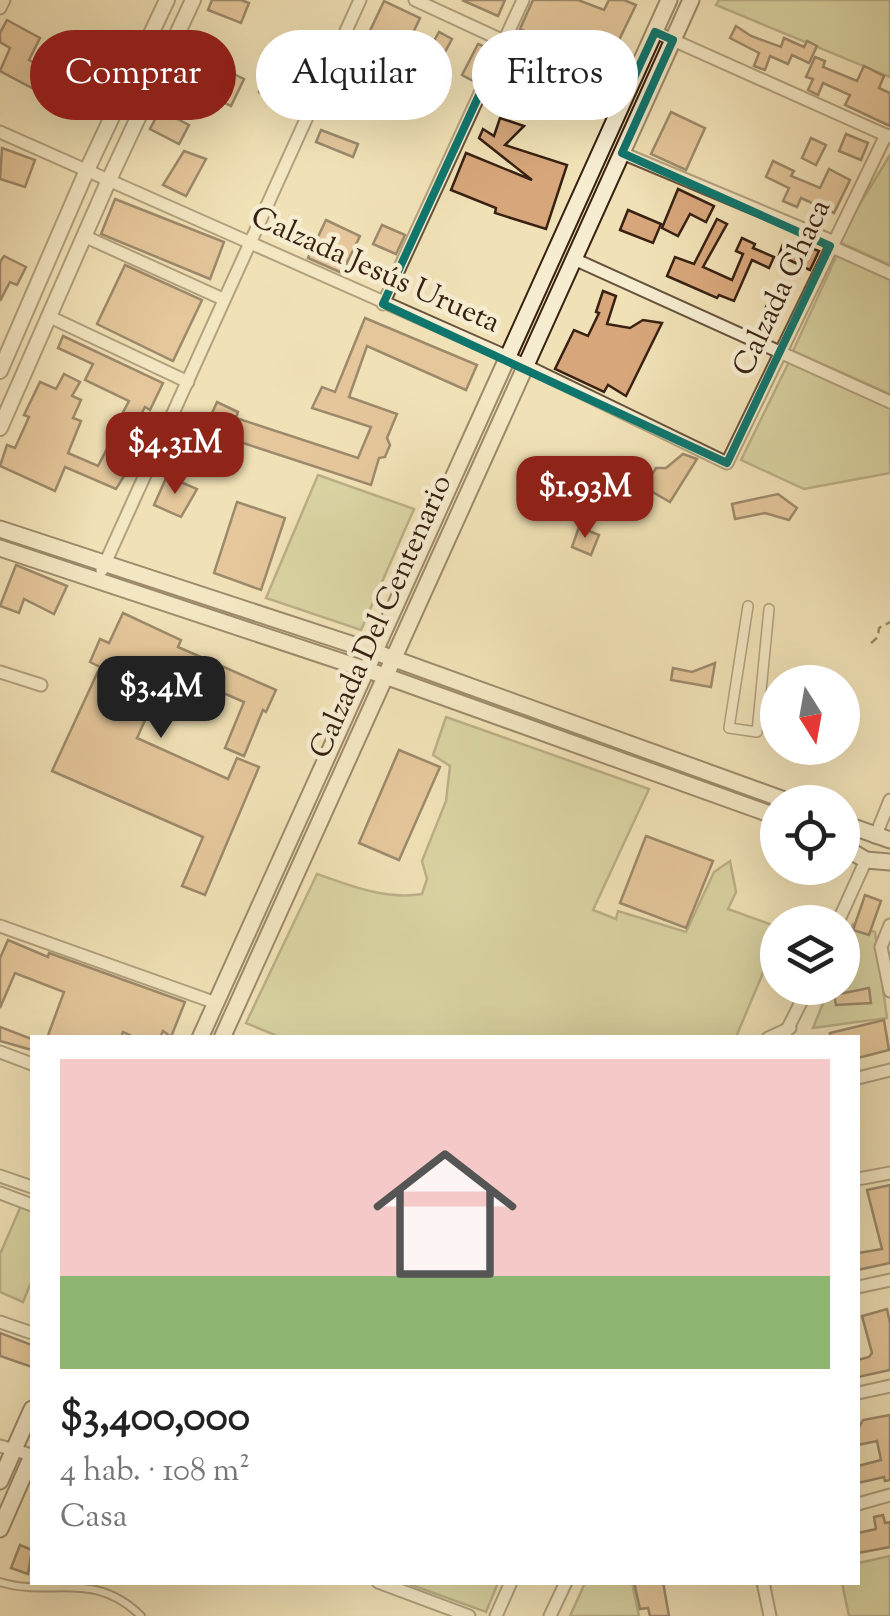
<!DOCTYPE html>
<html lang="es">
<head>
<meta charset="utf-8">
<style>
	:root { --surface:#fff; --page:#f6f6f6; --text:#222; --muted:#767676; --line:#e0e0e0; --accent:#8f2418 }
	body { margin:0; font-family:"Sorts Mill Goudy",serif; background:var(--page); color:var(--text); height:100vh; display:flex; flex-direction:column; font-size:38px; white-space:nowrap }
	* { box-sizing:border-box; margin:0 }
	p { font-size:32px; color:var(--muted) }
	.icon { flex:none; width:55px; height:55px; fill:none; stroke:currentColor; stroke-width:2; stroke-linecap:round; stroke-linejoin:round }
	.map { position:relative; flex:1; overflow:hidden }
	.details { position:absolute; left:30px; top:1035px; width:830px; height:550px; display:flex; flex-direction:column; background:var(--surface); border-radius:0px; box-shadow:0 10px 40px #0002 }
	.details>* { flex:none }
	.hud { position:absolute; left:30px; top:30px; width:830px; height:90px; display:flex; gap:20px }
	.needle { width:65px; rotate:169deg }
	.buttons { position:absolute; left:760px; top:665px; display:grid; gap:20px }
	.buttons a { display:grid; place-items:center; width:100px; height:100px; border-radius:50%; background:var(--surface); box-shadow:0 10px 40px #0002; font-size:50px }
	.price { position:absolute; translate:-50% -85px; padding:0 22px; border-radius:20px; background:var(--accent); color:#fff; font-size:32px; line-height:65px; filter:drop-shadow(0 2px 5px #0008) }
	.price::after { content:''; position:absolute; left:50%; top:60px; width:30px; height:22px; margin-left:-15px; background:inherit; clip-path:polygon(0 0,100% 0,50% 100%) }
	.price.active { background:#222; color:#fff }
	ul { padding:0; list-style:none }
	li { display:grid; align-content:center; gap:20px; height:530px; padding:0 30px }
	li+li { border-top:2px solid var(--line) }
	li span { display:grid; place-items:center; height:310px; border-radius:0px; color:#555 }
	li>.icon { margin-inline-start:auto }
	span .icon { width:180px; height:180px; fill:#fffc; stroke-width:1 }
	li b { font-size:42px }
	.pill { padding:0 35px; border-radius:45px; background:var(--surface); box-shadow:0 10px 40px #0002; font-size:35px; line-height:90px }
	.pill.active { background:var(--accent); color:#fff }
	.map>svg:first-child { display:block }
	.green { fill:#bec28b; stroke:#7b724e; stroke-width:2.5 }
	.building { fill:#d7a67b; stroke:#382112; stroke-width:2.5 }
	.lines { fill:none; stroke-linecap:round; stroke-linejoin:round }
	.service-casing { stroke:#66513b; stroke-width:10 }
	.pedestrian-casing { stroke:#66513b; stroke-width:12 }
	.minor-casing { stroke:#66513b; stroke-width:15 }
	.tertiary-casing { stroke:#66513b; stroke-width:18 }
	.secondary-casing { stroke:#382112; stroke-width:19 }
	.path { stroke:#382112; stroke-width:2.5; stroke-dasharray:8 5; stroke-linecap:butt }
	.service { stroke:#f6ecd0; stroke-width:6 }
	.pedestrian { stroke:#f6ecd0; stroke-width:9 }
	.minor { stroke:#f6ecd0; stroke-width:11 }
	.tertiary { stroke:#f6ecd0; stroke-width:14 }
	.secondary { stroke:#f6ecd0; stroke-width:15 }
	.marked { fill:none; stroke:#0f766e; stroke-width:8; stroke-linejoin:round }
	.labels { text-anchor:middle; dominant-baseline:central; stroke-width:9; stroke-linejoin:round; paint-order:stroke }
	.street-label { font-size:30px; fill:#382112; stroke:#f6ecd0 }
</style>
</head>
<body>
<div class="map">
<svg width="890" height="1616" viewBox="0 0 890 1616">
	<rect width="100%" height="100%" fill="#f1e1b6"/>
	<filter id="stains"><feTurbulence type="fractalNoise" baseFrequency=".002" numOctaves="4"/><feColorMatrix values="0 0 0 0 .2 0 0 0 0 .09 0 0 0 0 .02 0 0 0 .5 -.17"/></filter>
	<radialGradient id="worn" r=".72"><stop offset=".6" stop-color="#630" stop-opacity="0"/><stop offset="1" stop-color="#630" stop-opacity=".3"/></radialGradient>
	<g class="green">
		<path d="M719,0H890V77L716,5Z"/>
		<path d="M890,155V265L837,241Z"/>
		<path d="M837,255L890,280V394L793,351Z"/>
		<path d="M789,362L890,408V473L804,489L741,460Z"/>
		<path d="M318,475L414,509L361,630L266,598Z"/>
		<path d="M446,717L649,789L593,910L616,919L618,911L686,932L714,872L730,861L736,892L728,909L778,927L777,956L768,961L736,1037L282,1038L246,1023L317,874C352,886 385,900 422,894L427,879L422,861L446,801L450,766L433,755Z"/>
		<path d="M853,924L875,932L887,1018L813,1028L829,988H842L843,952Z"/>
		<path d="M21,1206L32,1211V1280L23,1302L0,1292V1254Z"/>
		<path d="M890,1556V1616H849L842,1583L858,1582V1563Z"/>
		<path d="M406,1583L498,1582V1583L486,1612Z"/>
		<path d="M585,1583H632L639,1616H570Z"/>
	</g>
	<g class="building">
		<path d="M212,0H241L249,3L241,23L208,10Z"/>
		<path d="M462,0H505L498,16Z"/>
		<path d="M533,0H578L604,10L609,0H624L636,5L605,69L520,29Z"/>
		<path d="M384,1L420,18L405,50L424,59L439,32L452,39L438,65L441,67L434,83L414,74L416,69L380,66L393,44L369,33Z"/>
		<path d="M7,20L40,38L29,60L43,67L32,88L0,71L10,48L0,42V33Z"/>
		<path d="M736,26L751,36L781,47L784,38L804,47L807,41L817,46L809,63L792,55L788,64L770,56L765,70L754,66L759,53L730,38Z"/>
		<path d="M280,39L302,49L290,75L304,82L292,107L259,92L270,67L274,68Z"/>
		<path d="M478,44L490,49L475,82L462,75Z"/>
		<path d="M187,51L244,79L231,106L174,77Z"/>
		<path d="M76,55L122,71L106,105L63,89Z"/>
		<path d="M815,57L825,61L823,67L857,81L864,66L884,76L879,88L890,93V126L845,105L850,95L823,83L818,95L808,90L813,79L806,77Z"/>
		<path d="M160,110L189,125L179,144L150,129Z"/>
		<path d="M671,112L705,128L686,170L651,154Z"/>
		<path d="M500,118L524,126L505,145L567,165L546,229L495,213L496,208L451,190L466,153L532,180L479,138L483,129L494,136Z"/>
		<path d="M321,130L358,144L353,157L316,142Z"/>
		<path d="M846,134L868,143L861,160L839,151Z"/>
		<path d="M811,138L826,145L816,165L802,158Z"/>
		<path d="M2,148L35,160L25,187L0,179Z"/>
		<path d="M184,151L206,159L186,196L163,185Z"/>
		<path d="M773,161L794,171L791,176L820,188L829,169L850,180L834,213L801,198L797,207L783,201L789,188L766,177Z"/>
		<path d="M678,189L714,206L706,222L690,214L678,236L662,228Z"/>
		<path d="M115,199L224,242L210,279L101,234Z"/>
		<path d="M628,210L661,224L653,243L620,230Z"/>
		<path d="M717,219L727,224L703,267L732,280L743,254L736,251L742,238L755,244L753,248L774,257L769,268L752,260L734,301L719,295L717,298L667,276L675,257L694,264Z"/>
		<path d="M326,220L360,236L342,273L308,258Z"/>
		<path d="M382,225L405,235L396,254L373,244Z"/>
		<path d="M783,244L805,253L808,247L819,251L810,270L779,255Z"/>
		<path d="M4,256L26,267L17,285L10,282L0,301V262Z"/>
		<path d="M125,265L202,300L173,361L97,324Z"/>
		<path d="M603,291L616,296L607,324L630,328L643,320L662,323L626,396L608,385L604,392L555,369L574,330L588,336L599,313L596,312Z"/>
		<path d="M769,300L779,304L770,331L758,326Z"/>
		<path d="M365,318L477,365L466,390L367,346L349,397L397,414L387,438L390,445L385,457L379,458L371,485L237,441L240,434L209,420L217,402L238,412L236,418L358,458L371,427L312,408L322,387L335,392Z"/>
		<path d="M63,336L163,383L150,410L145,407L136,424L121,416L129,401L85,380L93,364L58,348Z"/>
		<path d="M64,374L80,382L72,396L81,400L73,418L81,421L68,453L98,466L108,447L134,460L116,489L65,467L55,491L0,466L7,445L15,448L29,417L24,415L40,382L56,389Z"/>
		<path d="M193,416L215,426L206,445L185,435Z"/>
		<path d="M683,454L697,459L670,502L644,487L656,468H666Z"/>
		<path d="M167,476L197,489L181,517L154,505Z"/>
		<path d="M778,494L797,508L789,520L765,513L735,519L732,504Z"/>
		<path d="M237,502L285,518L261,590L214,573Z"/>
		<path d="M579,527L599,535L591,555L572,547Z"/>
		<path d="M16,565L67,586L54,614L24,599L19,613L0,606Z"/>
		<path d="M123,613L181,640L178,647L276,690L266,712L263,710L244,756L225,748L244,702L168,669L137,738L228,779L237,758L259,767L205,895L182,886L203,837L52,771L100,667L90,662L100,639L109,643Z"/>
		<path d="M715,663L711,687L671,680L673,668L692,672Z"/>
		<path d="M399,750L440,767L399,860L359,843Z"/>
		<path d="M646,836L713,861L686,928L620,903Z"/>
		<path d="M865,895L881,901L869,935L853,930Z"/>
		<path d="M8,940L48,957L49,953L185,1002L171,1037L163,1031L160,1038H136L123,1032L121,1038H47L64,992L15,973L0,1008V958Z"/>
		<path d="M869,988L871,1003L836,1005L834,995Z"/>
		<path d="M884,1020L889,1050L858,1058V1038H830V1033Z"/>
		<path d="M0,1027L32,1039V1050L0,1041Z"/>
		<path d="M890,1185V1263L858,1270V1253L882,1249L867,1190Z"/>
		<path d="M887,1309L890,1323V1370L858,1377V1360L869,1357L872,1353L862,1316Z"/>
		<path d="M0,1333L32,1345V1367L0,1356Z"/>
		<path d="M890,1415V1480L885,1481L884,1477L858,1483V1466L881,1460L877,1441L858,1445V1429L863,1420Z"/>
		<path d="M883,1515L885,1523L890,1522V1547L858,1553V1533L876,1529L874,1517Z"/>
		<path d="M20,1545L32,1550L28,1574L11,1568Z"/>
		<path d="M634,1582H663L669,1616H650L648,1608L640,1609Z"/>
	</g>
	<g class="lines">
		<defs>
			<path id="service" d="M0,1582C52,1598 93,1569 141,1616"/>
			<path id="pedestrian" d="M748,606L729,728L757,732L769,609"/>
			<g id="minor">
				<path d="M415,0L625,97"/>
				<path d="M0,8L4,0"/>
				<path d="M655,32L890,137"/>
				<path d="M0,132L508,357L727,463L886,135"/>
				<path d="M622,153L832,241"/>
				<path d="M86,237L223,299"/>
				<path d="M830,246L890,273"/>
				<path d="M574,259L890,402"/>
				<path d="M383,304L523,0"/>
				<path d="M50,317L188,382"/>
				<path d="M102,570L360,0"/>
				<path d="M0,672L41,685"/>
				<path d="M875,837L890,800"/>
				<path d="M838,922L866,860"/>
				<path d="M890,925L881,947L890,991"/>
				<path d="M0,926L216,1003"/>
				<path d="M768,1038L790,1028"/>
				<path d="M783,1038L808,988"/>
				<path d="M0,1052L32,1064"/>
				<path d="M858,1078L890,1070"/>
				<path d="M0,1176L32,1187"/>
				<path d="M858,1179L890,1173"/>
				<path d="M0,1193L32,1205"/>
				<path d="M858,1287L890,1280"/>
				<path d="M0,1322L32,1333"/>
				<path d="M858,1393L890,1386"/>
				<path d="M0,1446L32,1455"/>
				<path d="M858,1504L890,1495"/>
				<path d="M378,1582L469,1616"/>
				<path d="M763,1582L770,1616"/>
				<path d="M496,1616L511,1582"/>
				<path d="M550,1616L566,1582"/>
			</g>
			<g id="tertiary">
				<path d="M0,371L87,170L167,0"/>
				<path d="M0,428L108,182L193,0"/>
			</g>
			<g id="secondary">
				<path d="M0,529L375,652L790,802"/>
				<path d="M0,548L385,676L778,817"/>
				<path d="M842,823L890,840"/>
				<path d="M842,846L866,860L890,862"/>
				<path d="M200,1038L669,0"/>
				<path d="M222,1038L691,0"/>
				<path d="M0,1481L32,1409"/>
				<path d="M0,1529L32,1456"/>
			</g>
		</defs>
		<use href="#service" class="service-casing"/>
		<use href="#pedestrian" class="pedestrian-casing"/>
		<use href="#minor" class="minor-casing"/>
		<use href="#tertiary" class="tertiary-casing"/>
		<use href="#secondary" class="secondary-casing"/>
		<path class="path" d="M871,643L878,637L879,628L890,622"/>
		<use href="#service" class="service"/>
		<use href="#pedestrian" class="pedestrian"/>
		<use href="#minor" class="minor"/>
		<use href="#tertiary" class="tertiary"/>
		<use href="#secondary" class="secondary"/>
	</g>
	<path d="M0 0H890V1616H0ZM655,32L673,40L622,153L830,246L727,463L383,304L504,41L625,97Z" fill="#f1e1b6" fill-opacity=".55" fill-rule="evenodd"/>
	<path class="marked" d="M655,32L673,40L622,153L830,246L727,463L383,304L504,41L625,97Z"/>
	<g class="labels">
		<g class="street-label">
			<text transform="translate(375 271) rotate(24)">Calzada Jesús Urueta</text>
			<text transform="translate(783 288) rotate(-65)">Calzada Chaca</text>
			<text transform="translate(382 617) rotate(-66)">Calzada Del Centenario</text>
		</g>
	</g>
	<rect width="100%" height="100%" filter="url(#stains)"/>
	<rect width="100%" height="100%" fill="url(#worn)"/>
</svg>
<div class="buttons">
<a><svg class="needle" viewBox="-14 -14 28 28"><path d="M0-13l5 13h-10z" fill="#e53935"/><path d="M0 13l5-13h-10z" fill="#767676"/></svg></a>
<a><svg class="icon" aria-label="locate" viewBox="0 0 24 24"><circle cx="12" cy="12" r="6"/><path d="M12 2v4M12 18v4M2 12h4M18 12h4"/></svg></a>
<a><svg class="icon" aria-label="layers" viewBox="0 0 24 24"><path d="M12 4l9 5-9 5-9-5zM3 14l9 5 9-5"/></svg></a>
</div>
<b class="price" style="left:175px;top:497px">$4.31M</b>
<b class="price" style="left:585px;top:541px">$1.93M</b>
<b class="price active" style="left:161px;top:741px">$3.4M</b>
<div class="hud">
<a class="pill active">Comprar</a>
<a class="pill">Alquilar</a>
<a class="pill">Filtros</a>
</div>
<section class="details">
<ul>
<li><span style="background:linear-gradient(#f6c9c9 70%,#8fb573 0)"><svg class="icon" aria-label="home" viewBox="0 0 24 24"><path d="M3 11l9-7 9 7M6 9v11h12V9"/></svg></span><div><b>$3,400,000</b><p>4 hab. · 108 m²</p><p>Casa</p></div></li>
</ul>
</section>
</div>
</body>
</html>
